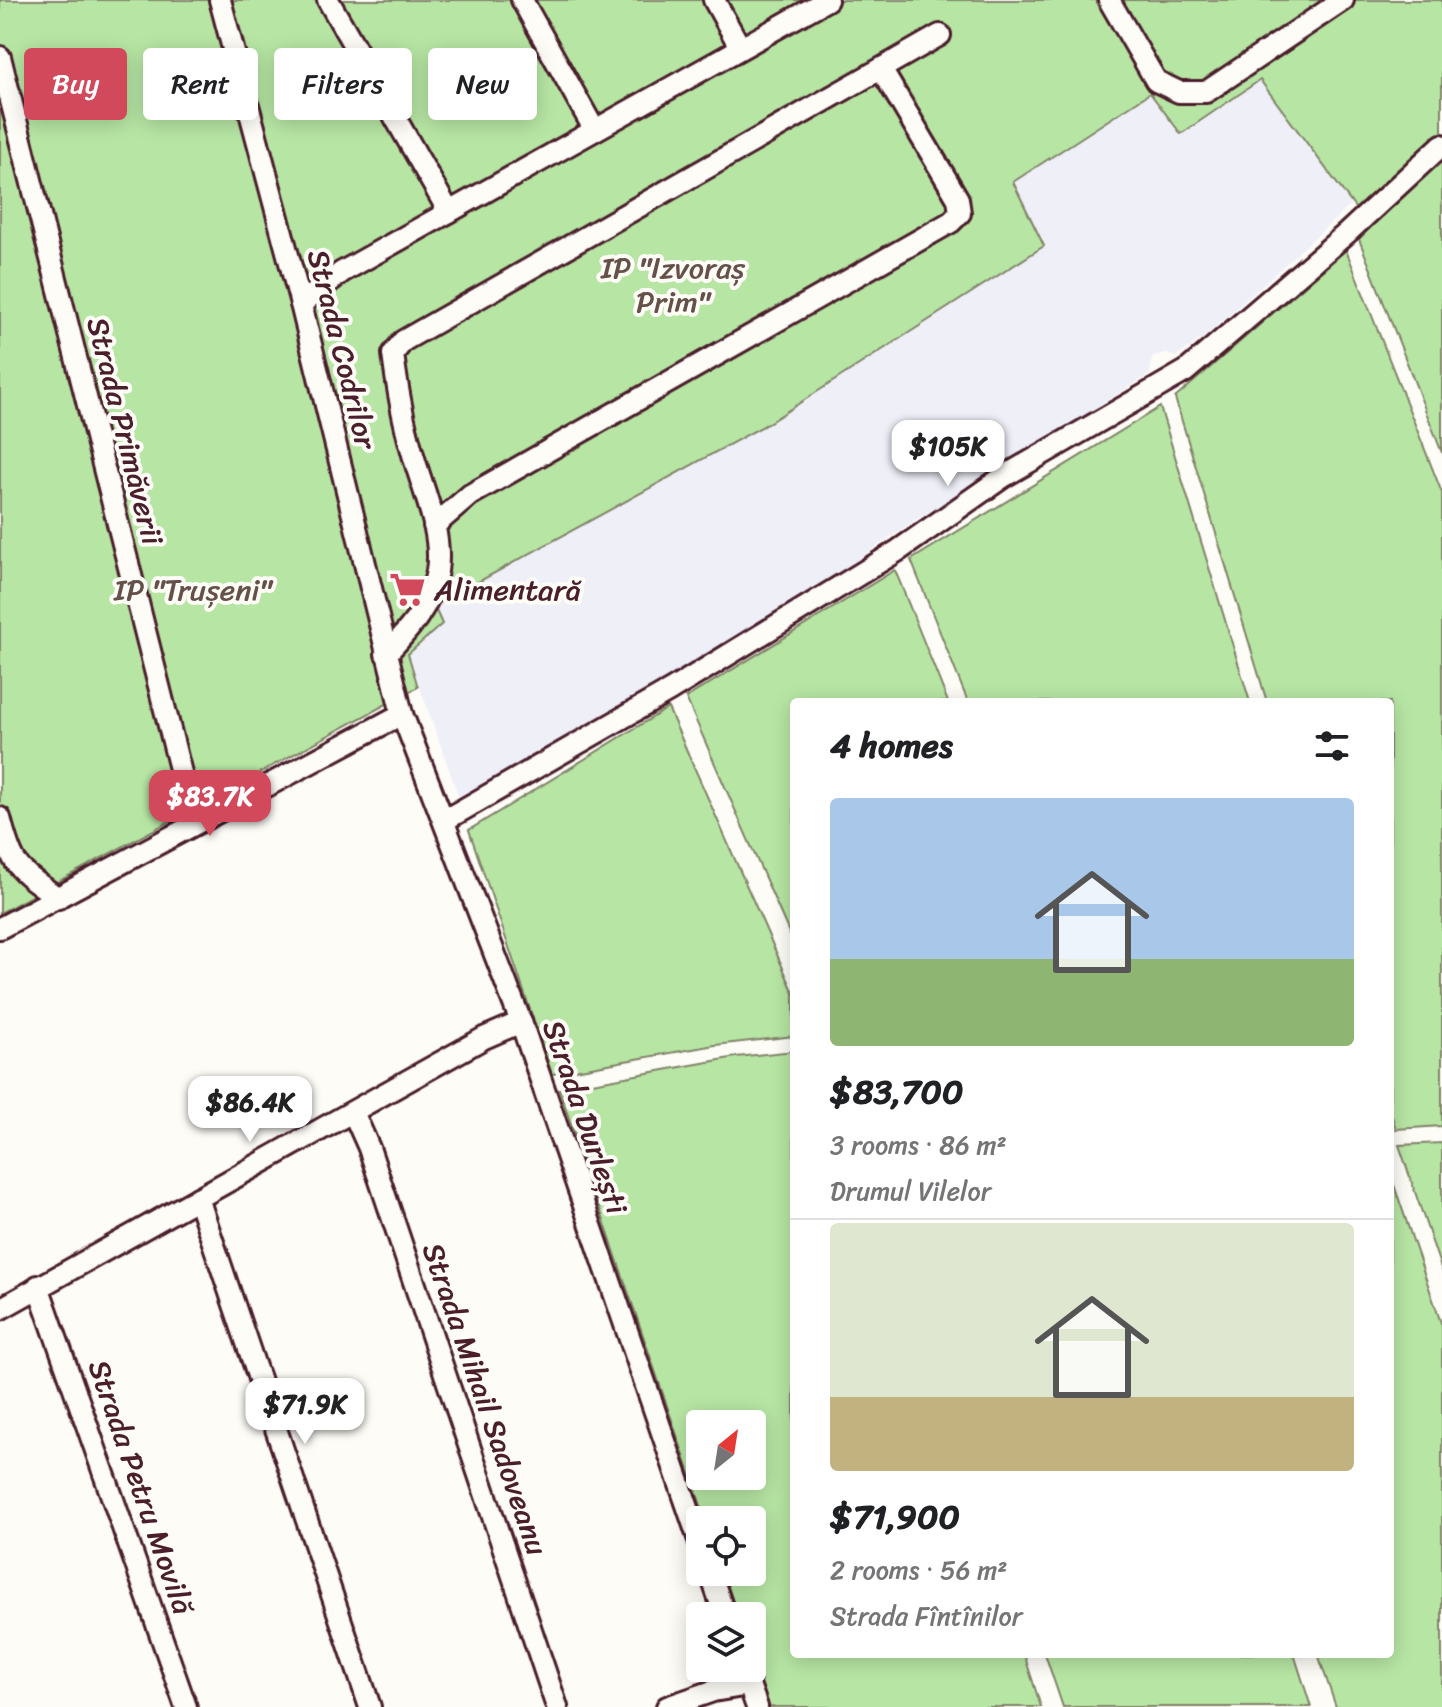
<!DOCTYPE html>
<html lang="en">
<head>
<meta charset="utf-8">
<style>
	:root { --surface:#fff; --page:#f2f2f2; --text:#202124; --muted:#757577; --line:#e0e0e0; --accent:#d1495b }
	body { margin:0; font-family:Sriracha,sans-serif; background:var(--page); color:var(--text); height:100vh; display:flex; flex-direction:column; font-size:30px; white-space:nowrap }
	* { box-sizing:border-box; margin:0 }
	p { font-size:26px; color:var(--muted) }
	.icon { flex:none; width:44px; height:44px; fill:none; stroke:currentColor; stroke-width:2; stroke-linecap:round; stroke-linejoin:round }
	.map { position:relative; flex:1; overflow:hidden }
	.details { position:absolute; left:790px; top:698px; width:604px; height:960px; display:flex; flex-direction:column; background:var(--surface); border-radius:8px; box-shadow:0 4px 20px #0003 }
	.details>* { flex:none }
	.guide { position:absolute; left:24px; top:48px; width:646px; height:72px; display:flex; gap:16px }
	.needle { width:52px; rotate:30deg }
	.fabs { position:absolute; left:686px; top:1410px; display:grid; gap:16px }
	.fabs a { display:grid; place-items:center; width:80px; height:80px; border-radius:8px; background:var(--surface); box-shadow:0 4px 20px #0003; font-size:40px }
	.price { position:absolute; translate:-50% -68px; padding:0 18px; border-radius:16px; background:#fff; color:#222; font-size:26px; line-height:52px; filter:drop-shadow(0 2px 4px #0008) }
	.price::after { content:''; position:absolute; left:50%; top:48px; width:24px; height:18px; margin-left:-12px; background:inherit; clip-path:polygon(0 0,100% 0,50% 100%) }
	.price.selected { background:var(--accent); color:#fff }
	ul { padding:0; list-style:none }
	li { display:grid; align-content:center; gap:16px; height:424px; padding:0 40px }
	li+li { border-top:2px solid var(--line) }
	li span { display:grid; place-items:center; height:248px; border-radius:8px; color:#555 }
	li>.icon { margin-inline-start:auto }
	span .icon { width:144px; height:144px; fill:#fffc; stroke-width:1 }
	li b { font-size:34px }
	h2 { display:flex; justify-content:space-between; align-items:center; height:96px; padding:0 40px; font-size:34px }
	.pill { padding:0 28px; border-radius:8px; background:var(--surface); box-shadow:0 4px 20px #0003; font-size:28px; line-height:72px }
	.pill.selected { background:var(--accent); color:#fff }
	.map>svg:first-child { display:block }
	.built { fill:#efeff8 }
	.green { fill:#b7e6a4; stroke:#808268; stroke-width:2; fill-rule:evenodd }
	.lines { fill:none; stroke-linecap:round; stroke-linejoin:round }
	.minor-casing { stroke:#4a1f2b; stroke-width:26 }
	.minor { stroke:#fdfcf7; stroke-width:20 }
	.labels { text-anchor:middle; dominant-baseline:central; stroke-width:8; stroke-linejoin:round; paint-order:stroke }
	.park-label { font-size:30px; fill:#655149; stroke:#fdfcf7 }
	.street-label { font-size:30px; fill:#4a1f2b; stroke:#fdfcf7 }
	.poi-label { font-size:30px; fill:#4a1f2b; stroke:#fdfcf7; text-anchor:start }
</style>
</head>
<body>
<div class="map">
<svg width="1442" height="1707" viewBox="0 0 1442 1707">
	<rect width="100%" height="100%" fill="#fdfcf7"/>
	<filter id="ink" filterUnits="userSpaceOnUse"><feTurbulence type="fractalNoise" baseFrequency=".0125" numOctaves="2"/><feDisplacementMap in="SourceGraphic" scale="16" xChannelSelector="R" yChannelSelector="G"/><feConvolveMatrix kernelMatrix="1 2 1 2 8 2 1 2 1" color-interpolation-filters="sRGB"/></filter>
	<g filter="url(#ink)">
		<path class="built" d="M1260,80L1352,204L1207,335L1176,357L1165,353L1152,357L1150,374L919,518L821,584L596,722L460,800L408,654L441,624L434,606L766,424L1043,246L1012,182L1150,93L1182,134Z"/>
		<g class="green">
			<path d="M0,0H1442V453L1359,239L1370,228L1260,80L1181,134L1150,93L1013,182L1044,246L767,424L434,606L442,624L408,654L418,687L0,913Z"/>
			<path d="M1346,250L1442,493V1126L1396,1129L1390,1110V702H1267L1175,398Z"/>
			<path d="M1160,407L1250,702H968L911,560Z"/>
			<path d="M895,570L948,702H794V944L686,698Z"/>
			<path d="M668,708L794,993V1036L715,1045L552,1074L469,830Z"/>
			<path d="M794,1051V1654H1024L1041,1707H769L752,1656V1616H738L723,1572H752V1520H706L559,1089L736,1057ZM700,1424H752V1476H700Z"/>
			<path d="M1442,1143V1271L1399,1145Z"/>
			<path d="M1390,1173L1442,1326V1707H1336L1318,1654H1390Z"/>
			<path d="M1045,1654H1294L1311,1707H1063Z"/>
		</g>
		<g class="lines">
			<defs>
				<g id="minor">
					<path d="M220,0L301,304L402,714L521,1022L700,1543"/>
					<path d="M328,0L449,212"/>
					<path d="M522,0L594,129"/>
					<path d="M714,0L740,47"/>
					<path d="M1109,0L1156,81L1179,92H1206L1343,0"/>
					<path d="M0,57L182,777L206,815"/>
					<path d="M301,304L342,272L827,0"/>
					<path d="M434,526L470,495L951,222L960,213L958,199L881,69"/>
					<path d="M386,654C409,630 431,606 437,571C443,531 422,489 412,451C403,420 397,386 393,354L403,341L940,35"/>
					<path d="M0,818C13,869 16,867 58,898"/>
					<path d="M445,820L671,690L899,550L1003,477L1186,371L1347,233L1442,145"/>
					<path d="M0,928L402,714"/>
					<path d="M353,1112L369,1148L557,1707"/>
					<path d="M198,1198L370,1707"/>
					<path d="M38,1286L186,1707"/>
					<path d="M0,1309L484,1038L521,1022"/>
					<path d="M710,1572L725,1616"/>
					<path d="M743,1668L757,1707"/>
					<path d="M667,1707L713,1691L749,1685"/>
				</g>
			</defs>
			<use href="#minor" class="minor-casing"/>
			<use href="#minor" class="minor"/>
		</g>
	</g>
	<defs>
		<symbol id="supermarket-bare" viewBox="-9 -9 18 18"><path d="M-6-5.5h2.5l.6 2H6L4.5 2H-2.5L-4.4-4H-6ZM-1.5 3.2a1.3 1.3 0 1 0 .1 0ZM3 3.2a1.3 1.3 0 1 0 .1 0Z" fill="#d1495b" stroke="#fdfcf7" stroke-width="2.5" paint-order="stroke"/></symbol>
	</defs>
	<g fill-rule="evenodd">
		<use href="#supermarket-bare" x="382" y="564" width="51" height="51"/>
	</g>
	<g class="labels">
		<g class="park-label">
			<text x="673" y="268">IP "Izvoraș<tspan x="673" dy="34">Prim"</tspan></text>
			<text x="193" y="590">IP "Trușeni"</text>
		</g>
		<g class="street-label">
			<text transform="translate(342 349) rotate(76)">Strada Codrilor</text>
			<text transform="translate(125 431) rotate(76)">Strada Primăverii</text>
			<text transform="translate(585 1117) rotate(71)">Strada Durlești</text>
			<text transform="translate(485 1399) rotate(71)">Strada Mihail Sadoveanu</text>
			<text transform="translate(141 1487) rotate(71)">Strada Petru Movilă</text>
		</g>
		<g class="poi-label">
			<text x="434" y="590">Alimentară</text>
		</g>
	</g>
</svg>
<div class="fabs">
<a><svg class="needle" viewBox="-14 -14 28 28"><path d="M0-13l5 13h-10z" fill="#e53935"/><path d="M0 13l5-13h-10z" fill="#757577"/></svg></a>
<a><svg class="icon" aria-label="locate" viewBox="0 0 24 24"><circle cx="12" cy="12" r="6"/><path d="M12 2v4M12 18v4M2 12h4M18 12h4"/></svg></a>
<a><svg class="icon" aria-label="layers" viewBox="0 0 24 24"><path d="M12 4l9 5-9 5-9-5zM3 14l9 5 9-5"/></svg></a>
</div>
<b class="price" style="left:948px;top:488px">$105K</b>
<b class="price selected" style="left:210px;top:838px">$83.7K</b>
<b class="price" style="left:250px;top:1144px">$86.4K</b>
<b class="price" style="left:305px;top:1446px">$71.9K</b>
<div class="guide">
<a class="pill selected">Buy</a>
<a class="pill">Rent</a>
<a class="pill">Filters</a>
<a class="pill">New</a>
</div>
<section class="details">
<h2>4 homes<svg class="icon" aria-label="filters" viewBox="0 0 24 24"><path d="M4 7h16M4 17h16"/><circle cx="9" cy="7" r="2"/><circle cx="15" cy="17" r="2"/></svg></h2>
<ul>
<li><span style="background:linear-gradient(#a9c7e8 65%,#8fb573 0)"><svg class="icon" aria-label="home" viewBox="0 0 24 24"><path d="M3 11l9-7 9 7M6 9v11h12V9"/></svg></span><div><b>$83,700</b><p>3 rooms · 86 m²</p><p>Drumul Vilelor</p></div></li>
<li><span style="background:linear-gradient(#dfe7d0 70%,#c2b280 0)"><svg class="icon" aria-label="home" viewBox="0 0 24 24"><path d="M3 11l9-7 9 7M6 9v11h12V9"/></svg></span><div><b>$71,900</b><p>2 rooms · 56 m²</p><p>Strada Fîntînilor</p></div></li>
</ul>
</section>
</div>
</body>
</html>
